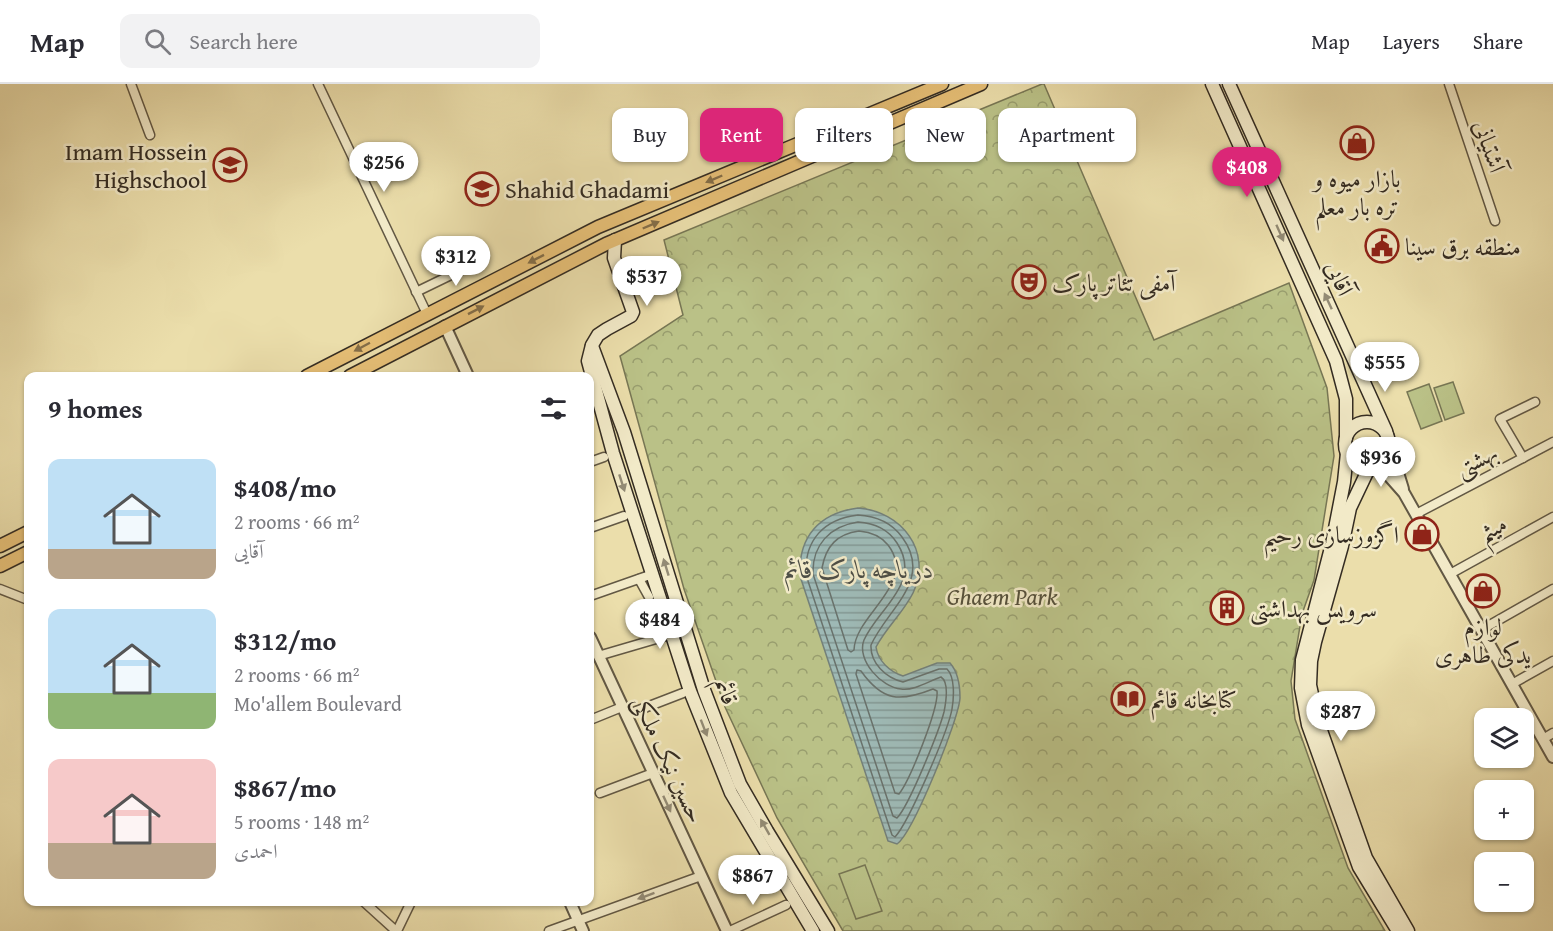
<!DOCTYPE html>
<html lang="en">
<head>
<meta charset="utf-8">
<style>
	:root { --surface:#fff; --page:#f2f2f3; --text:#2b2b33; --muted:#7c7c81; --line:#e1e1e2; --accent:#db2777 }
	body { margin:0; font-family:"Gentium Book Plus",Amiri,serif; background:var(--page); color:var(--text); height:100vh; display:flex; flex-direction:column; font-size:22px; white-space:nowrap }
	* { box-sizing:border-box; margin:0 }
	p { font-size:20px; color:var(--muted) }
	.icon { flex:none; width:33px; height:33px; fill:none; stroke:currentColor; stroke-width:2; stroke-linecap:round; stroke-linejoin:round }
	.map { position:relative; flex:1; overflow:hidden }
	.side { position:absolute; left:24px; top:288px; width:570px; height:534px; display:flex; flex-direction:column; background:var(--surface); border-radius:12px; box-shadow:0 2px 4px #0004 }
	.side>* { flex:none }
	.top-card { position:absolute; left:612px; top:24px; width:570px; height:54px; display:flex; gap:12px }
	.controls { position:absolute; left:1474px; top:624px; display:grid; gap:12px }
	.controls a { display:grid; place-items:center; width:60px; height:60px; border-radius:12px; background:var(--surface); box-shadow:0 2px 4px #0004; font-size:30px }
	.price { position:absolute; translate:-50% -51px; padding:0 14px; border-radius:21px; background:#fff; color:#222; font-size:20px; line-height:39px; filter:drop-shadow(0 2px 3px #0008) }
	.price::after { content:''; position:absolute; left:50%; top:36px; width:18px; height:14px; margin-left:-9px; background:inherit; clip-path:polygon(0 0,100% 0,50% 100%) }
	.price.current { background:var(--accent); color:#fff }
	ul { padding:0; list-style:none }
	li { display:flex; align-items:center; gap:18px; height:150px; padding:0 24px }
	li span { display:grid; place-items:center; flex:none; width:168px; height:120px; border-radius:12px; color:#555 }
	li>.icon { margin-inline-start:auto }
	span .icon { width:72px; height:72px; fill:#fffc; stroke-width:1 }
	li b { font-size:26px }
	h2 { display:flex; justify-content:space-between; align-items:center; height:72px; padding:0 24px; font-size:26px }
	.pill { padding:0 21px; border-radius:12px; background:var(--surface); box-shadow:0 2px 4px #0004; font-size:21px; line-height:54px }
	.pill.current { background:var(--accent); color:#fff }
	header { display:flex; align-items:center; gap:36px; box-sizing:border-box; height:84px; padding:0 30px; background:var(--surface); border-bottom:2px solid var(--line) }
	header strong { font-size:28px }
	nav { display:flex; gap:33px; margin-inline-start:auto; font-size:21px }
	.search { width:420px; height:54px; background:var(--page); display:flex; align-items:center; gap:15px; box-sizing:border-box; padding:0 21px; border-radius:12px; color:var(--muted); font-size:22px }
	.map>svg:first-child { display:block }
	.park { fill:url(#park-crowns); stroke:#777654; stroke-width:1.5 }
	.pitch { fill:#bac187; stroke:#777654; stroke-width:1.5 }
	.water { fill:url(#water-rules); stroke:#74817a; stroke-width:1.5 }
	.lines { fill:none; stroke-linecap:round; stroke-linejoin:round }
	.shore { stroke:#69726c; stroke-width:1.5 }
	.minor-casing { stroke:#625844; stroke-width:11 }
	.tertiary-casing { stroke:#625844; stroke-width:14 }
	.secondary-casing { stroke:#342c22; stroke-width:15 }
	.primary-casing { stroke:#342c22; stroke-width:15 }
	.minor { stroke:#f2eac8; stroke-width:8 }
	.tertiary { stroke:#f2eac8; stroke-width:10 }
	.secondary { stroke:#f2eac8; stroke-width:12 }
	.primary { stroke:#e6bf76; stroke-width:12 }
	.oneway { fill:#846e48 }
	.oneway2 { fill:#938b75 }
	.labels { text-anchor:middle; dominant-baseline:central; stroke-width:5; stroke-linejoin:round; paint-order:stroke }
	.street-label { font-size:24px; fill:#342c22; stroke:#f2eac8 }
	.poi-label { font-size:24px; fill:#342c22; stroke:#f2eac8; text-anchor:start }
	.park-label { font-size:24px; font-style:italic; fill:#56513b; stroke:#f2eac8 }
	.water-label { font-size:26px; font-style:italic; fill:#4e4f47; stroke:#f2eac8 }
</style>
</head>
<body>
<header>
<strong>Map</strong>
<div class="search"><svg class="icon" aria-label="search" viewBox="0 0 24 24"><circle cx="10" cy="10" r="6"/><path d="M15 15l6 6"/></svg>Search here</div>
<nav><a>Map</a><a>Layers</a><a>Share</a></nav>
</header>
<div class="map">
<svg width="1553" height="847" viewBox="0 0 1553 847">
	<defs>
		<pattern id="park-crowns" width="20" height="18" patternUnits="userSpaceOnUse" patternTransform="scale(1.5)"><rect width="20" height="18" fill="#bac187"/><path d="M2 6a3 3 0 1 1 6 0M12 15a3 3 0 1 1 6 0" fill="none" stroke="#989d6e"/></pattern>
		<pattern id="water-rules" width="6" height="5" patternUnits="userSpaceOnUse" patternTransform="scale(1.5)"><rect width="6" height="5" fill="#9eb9b5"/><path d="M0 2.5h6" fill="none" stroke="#829793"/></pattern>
	</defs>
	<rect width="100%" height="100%" fill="#ebdeab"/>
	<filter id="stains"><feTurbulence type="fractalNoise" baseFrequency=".00333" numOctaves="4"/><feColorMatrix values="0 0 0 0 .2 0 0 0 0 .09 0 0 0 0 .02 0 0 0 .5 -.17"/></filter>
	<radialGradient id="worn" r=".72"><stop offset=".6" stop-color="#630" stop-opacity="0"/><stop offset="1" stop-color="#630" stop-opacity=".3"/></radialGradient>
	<path class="park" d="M1042,0H1044L1154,256L1289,199L1327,304L1334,372L1314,496L1302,530L1291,597L1295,635L1348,784L1385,847H843L777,734L725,623L684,505L620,272L683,231L664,156Z"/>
	<g class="pitch">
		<path d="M1453,298L1464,329L1445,336L1434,304Z"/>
		<path d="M1429,300L1442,337L1421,345L1407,308Z"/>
		<path d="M865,781L882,827L856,835L839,790Z"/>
	</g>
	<path class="water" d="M858,424C901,427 933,467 913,509C903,529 886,544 876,563C878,577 890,588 903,592L937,579H950C958,588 960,602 960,614C959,635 913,749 897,760L888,757L800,492C798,453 819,429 858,424Z"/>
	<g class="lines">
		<g class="shore">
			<path d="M858,431C876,432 891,438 902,453C934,496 887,525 871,561C870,579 886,594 903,598L939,585H947C955,593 954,613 952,625C948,647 909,738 895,753L892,751L806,491C804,456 824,435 858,431Z"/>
			<path d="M858,438C874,439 888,445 897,459C923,499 878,524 864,556C856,576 882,604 901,605C914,607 929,597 941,593C949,598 946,618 944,628C939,647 909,722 897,734L893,732L813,490C812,461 830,442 858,438Z"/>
			<path d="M859,447C870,448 881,452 888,461C918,500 855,530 854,566L851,568L848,566L822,484C826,462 837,450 859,447Z"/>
			<path d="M857,586L861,587C883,618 900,618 933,605L937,607C939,624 910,696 899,710L895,709L856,590Z"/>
		</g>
		<defs>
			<g id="minor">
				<path d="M131,0L150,51"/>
				<path d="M318,0L427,230"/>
				<path d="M1449,0L1495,137"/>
				<path d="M416,208L484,175"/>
				<path d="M1523,374L1500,335L1535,318"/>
				<path d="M590,378L604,373"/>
				<path d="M1416,430L1553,358"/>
				<path d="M590,444L624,432"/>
				<path d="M1450,490L1553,433"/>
				<path d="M639,495L649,513"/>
				<path d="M0,505L28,516"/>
				<path d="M590,512L647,492"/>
				<path d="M1481,546L1553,505"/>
				<path d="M598,572L663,553"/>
				<path d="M1512,600L1553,577"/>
				<path d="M626,631L683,609"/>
				<path d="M590,636L622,623"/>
				<path d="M1543,655L1553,649"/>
				<path d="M600,709L653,689"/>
				<path d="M364,818L396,847"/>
				<path d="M397,847L411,818"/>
				<path d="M549,847L701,792"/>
				<path d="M730,847L786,821"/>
			</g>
			<g id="tertiary">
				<path d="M445,242L468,292"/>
				<path d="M1388,356L1403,405"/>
				<path d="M1370,382L1389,392L1404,409L1553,673"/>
				<path d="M590,553L727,847"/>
				<path d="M570,818L583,847"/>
			</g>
			<g id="secondary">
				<path d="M1212,0L1336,277L1346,315V354"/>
				<path d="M1229,0L1386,347L1388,356"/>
				<path d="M615,156L614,174L633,228L631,232L607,245L598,251L592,261L588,277L613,369L690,607L731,709L813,847"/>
				<path d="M592,262L624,348L704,606L740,700L767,747L828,847"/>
				<circle cx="1367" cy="360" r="22"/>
				<path d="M1347,369L1344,398L1332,460L1302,576L1301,604L1308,641L1359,783L1398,847"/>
				<path d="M1370,382L1350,424L1342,462L1315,558L1311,577L1310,601L1318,638L1366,774L1408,847"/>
			</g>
			<g id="primary">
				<path d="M307,292L598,143L942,0"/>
				<path d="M350,292L606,160L981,0"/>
				<path d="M0,462L28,448"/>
				<path d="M0,482L28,468"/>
			</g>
		</defs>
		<use href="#minor" class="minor-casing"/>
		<use href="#tertiary" class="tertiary-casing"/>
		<use href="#secondary" class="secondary-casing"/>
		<use href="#primary" class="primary-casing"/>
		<use href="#minor" class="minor"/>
		<use href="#tertiary" class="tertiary"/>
		<use href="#secondary" class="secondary"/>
		<use href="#primary" class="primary"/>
	</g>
	<defs><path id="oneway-solid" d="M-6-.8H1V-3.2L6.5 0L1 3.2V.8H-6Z" transform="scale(1.5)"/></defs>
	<g class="oneway">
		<use href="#oneway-solid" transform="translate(714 95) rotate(157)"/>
		<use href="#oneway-solid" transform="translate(651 141) rotate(-23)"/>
		<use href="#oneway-solid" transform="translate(536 175) rotate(153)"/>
		<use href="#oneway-solid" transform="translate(476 226) rotate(-27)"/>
		<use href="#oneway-solid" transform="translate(362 263) rotate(152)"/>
	</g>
	<g class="oneway2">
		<use href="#oneway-solid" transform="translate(1280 149) rotate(66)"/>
		<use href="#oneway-solid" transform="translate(1328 217) rotate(-115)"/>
		<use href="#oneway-solid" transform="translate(622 399) rotate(72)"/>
		<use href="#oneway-solid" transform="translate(666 483) rotate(-107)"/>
		<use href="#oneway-solid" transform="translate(704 644) rotate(69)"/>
		<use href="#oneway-solid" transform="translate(667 720) rotate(65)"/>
		<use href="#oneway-solid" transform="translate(765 743) rotate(-120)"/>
		<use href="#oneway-solid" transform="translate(646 812) rotate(160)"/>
	</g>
	<defs>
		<symbol id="shop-ring" viewBox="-11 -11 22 22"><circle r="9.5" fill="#f2eac8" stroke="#8f2418" stroke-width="1.5"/><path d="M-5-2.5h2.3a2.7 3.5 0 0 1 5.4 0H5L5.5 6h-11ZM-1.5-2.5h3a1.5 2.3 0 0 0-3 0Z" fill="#8f2418"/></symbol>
		<symbol id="school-ring" viewBox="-11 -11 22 22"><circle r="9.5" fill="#f2eac8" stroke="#8f2418" stroke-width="1.5"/><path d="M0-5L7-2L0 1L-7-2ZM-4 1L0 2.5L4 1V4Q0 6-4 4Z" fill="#8f2418"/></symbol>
		<symbol id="civic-ring" viewBox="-11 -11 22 22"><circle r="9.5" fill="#f2eac8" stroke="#8f2418" stroke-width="1.5"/><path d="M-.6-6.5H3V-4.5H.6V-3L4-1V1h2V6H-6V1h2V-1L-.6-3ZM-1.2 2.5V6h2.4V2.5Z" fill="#8f2418"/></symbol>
		<symbol id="theatre-ring" viewBox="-11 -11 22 22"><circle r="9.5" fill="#f2eac8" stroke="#8f2418" stroke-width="1.5"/><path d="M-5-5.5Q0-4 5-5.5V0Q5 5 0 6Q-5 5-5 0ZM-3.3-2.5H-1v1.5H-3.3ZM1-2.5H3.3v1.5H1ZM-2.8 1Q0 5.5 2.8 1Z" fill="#8f2418"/></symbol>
		<symbol id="building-ring" viewBox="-11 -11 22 22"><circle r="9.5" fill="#f2eac8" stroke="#8f2418" stroke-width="1.5"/><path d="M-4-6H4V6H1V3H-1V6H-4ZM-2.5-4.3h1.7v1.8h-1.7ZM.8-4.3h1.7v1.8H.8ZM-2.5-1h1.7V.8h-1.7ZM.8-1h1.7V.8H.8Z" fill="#8f2418"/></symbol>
		<symbol id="library-ring" viewBox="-11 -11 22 22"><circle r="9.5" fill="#f2eac8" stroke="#8f2418" stroke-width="1.5"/><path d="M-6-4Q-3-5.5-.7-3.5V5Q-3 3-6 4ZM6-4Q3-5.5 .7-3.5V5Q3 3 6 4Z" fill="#8f2418"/></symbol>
	</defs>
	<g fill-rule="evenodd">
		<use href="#shop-ring" x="1338" y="40" width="38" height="38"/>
		<use href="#school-ring" x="211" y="62" width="38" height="38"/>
		<use href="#school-ring" x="463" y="86" width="38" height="38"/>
		<use href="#civic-ring" x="1363" y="143" width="38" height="38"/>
		<use href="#theatre-ring" x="1010" y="179" width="38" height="38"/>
		<use href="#shop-ring" x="1403" y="431" width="38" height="38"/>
		<use href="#shop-ring" x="1464" y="488" width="38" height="38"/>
		<use href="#building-ring" x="1208" y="505" width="38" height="38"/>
		<use href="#library-ring" x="1109" y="596" width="38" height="38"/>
	</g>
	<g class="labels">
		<g class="street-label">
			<text transform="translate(1490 62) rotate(71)">آشتیانی</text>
			<text transform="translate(1340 194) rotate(66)">آقایی</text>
			<text transform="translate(1476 376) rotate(-28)">بهشتی</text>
			<text transform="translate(1492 444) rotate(-29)">میثم</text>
			<text transform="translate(727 607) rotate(70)">قائم</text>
			<text transform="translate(669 675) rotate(65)">حسین نیک ملکی</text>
		</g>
		<g class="poi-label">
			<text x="207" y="67" text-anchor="end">Imam Hossein<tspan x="207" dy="28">Highschool</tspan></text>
			<text x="1357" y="94" text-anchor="middle">بازار میوه و<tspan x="1357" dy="28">تره بار معلم</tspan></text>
			<text x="505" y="105">Shahid Ghadami</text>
			<text x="1405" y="162">منطقه برق سینا</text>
			<text x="1052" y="198">آمفی تئاتر پارک</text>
			<text x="1399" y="450" text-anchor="end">اگزوزسازی رحیم</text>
			<text x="1250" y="524">سرویس بهداشتی</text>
			<text x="1483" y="542" text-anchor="middle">لوازم<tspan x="1483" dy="28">یدکی طاهری</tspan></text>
			<text x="1151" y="615">کتابخانه قائم</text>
		</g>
		<g class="park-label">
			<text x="1002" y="512">Ghaem Park</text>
		</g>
		<g class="water-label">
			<text x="859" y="484">دریاچه پارک قائم</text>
		</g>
	</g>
	<rect width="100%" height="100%" filter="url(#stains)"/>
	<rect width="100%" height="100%" fill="url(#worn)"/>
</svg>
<div class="controls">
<a><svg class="icon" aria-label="layers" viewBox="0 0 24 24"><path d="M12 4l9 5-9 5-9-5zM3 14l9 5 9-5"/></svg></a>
<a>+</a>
<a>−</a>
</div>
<b class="price" style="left:384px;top:109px">$256</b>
<b class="price current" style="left:1247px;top:114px">$408</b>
<b class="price" style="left:456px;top:203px">$312</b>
<b class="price" style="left:647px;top:223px">$537</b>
<b class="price" style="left:1385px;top:309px">$555</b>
<b class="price" style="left:1381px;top:404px">$936</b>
<b class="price" style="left:660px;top:566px">$484</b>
<b class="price" style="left:1341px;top:658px">$287</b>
<b class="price" style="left:753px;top:822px">$867</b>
<div class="top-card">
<a class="pill">Buy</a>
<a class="pill current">Rent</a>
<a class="pill">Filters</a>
<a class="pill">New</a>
<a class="pill">Apartment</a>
</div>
<section class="side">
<h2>9 homes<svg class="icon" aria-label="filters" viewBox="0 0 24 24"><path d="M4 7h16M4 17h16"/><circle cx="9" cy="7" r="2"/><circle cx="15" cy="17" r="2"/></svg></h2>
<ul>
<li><span style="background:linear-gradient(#bfe0f5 75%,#b9a48a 0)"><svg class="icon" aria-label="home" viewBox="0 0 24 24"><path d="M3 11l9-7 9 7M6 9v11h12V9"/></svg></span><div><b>$408/mo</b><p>2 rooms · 66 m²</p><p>آقایی</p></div></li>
<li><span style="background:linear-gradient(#bfe0f5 70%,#8fb573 0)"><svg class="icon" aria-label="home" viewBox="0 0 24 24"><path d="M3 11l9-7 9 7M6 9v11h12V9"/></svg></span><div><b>$312/mo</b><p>2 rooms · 66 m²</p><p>Mo'allem Boulevard</p></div></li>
<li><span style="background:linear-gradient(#f6c9c9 70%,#b9a48a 0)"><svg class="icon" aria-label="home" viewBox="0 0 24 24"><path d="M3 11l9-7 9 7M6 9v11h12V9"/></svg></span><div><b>$867/mo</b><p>5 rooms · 148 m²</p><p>احمدی</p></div></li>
</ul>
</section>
</div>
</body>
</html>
